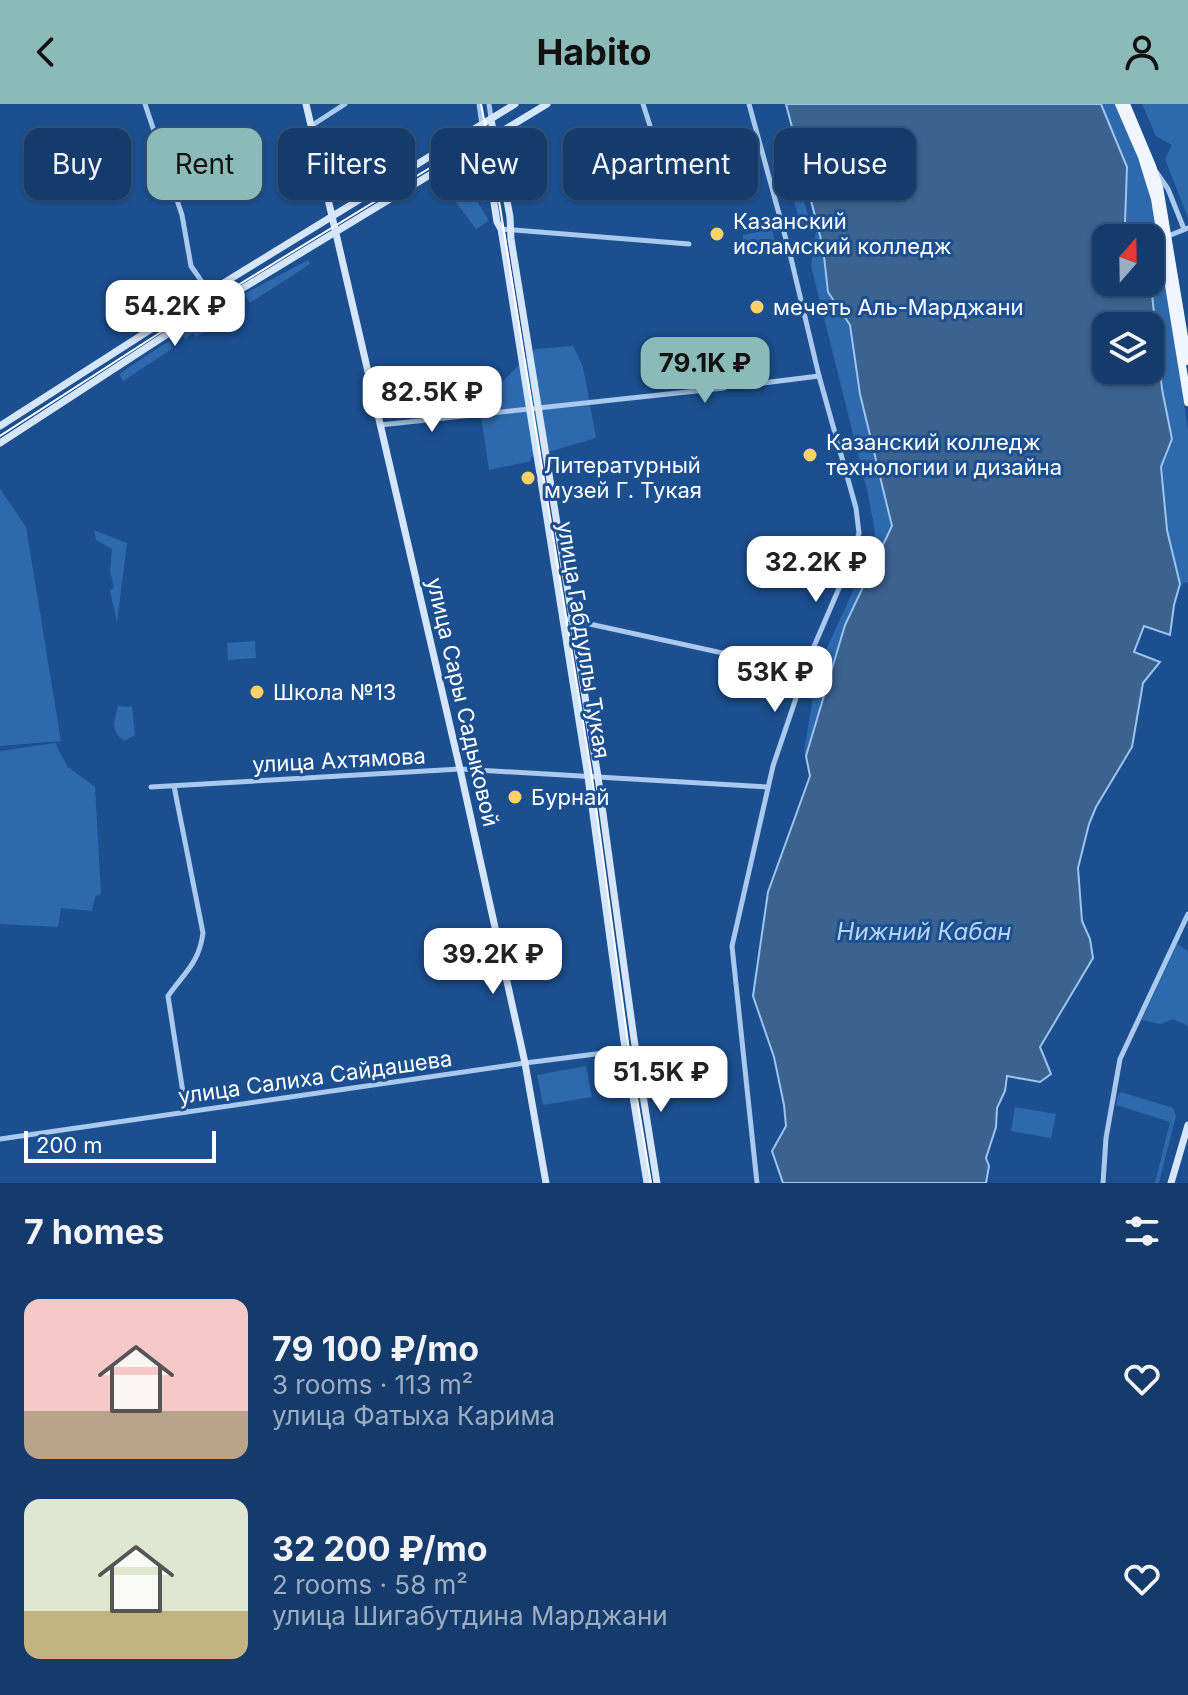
<!DOCTYPE html>
<html lang="en">
<head>
<meta charset="utf-8">
<style>
	:root { --surface:#143b6b; --page:#1d4271; --text:#f1f3f6; --muted:#9dadc1; --line:#33557e; --accent:#8bbbb9 }
	body { margin:0; font-family:Inter,sans-serif; background:var(--page); color:var(--text); height:100vh; display:flex; flex-direction:column; font-size:30px; white-space:nowrap }
	* { box-sizing:border-box; margin:0 }
	p { font-size:26px; color:var(--muted) }
	.icon { flex:none; width:44px; height:44px; fill:none; stroke:currentColor; stroke-width:2; stroke-linecap:round; stroke-linejoin:round }
	.map { position:relative; height:1079px; overflow:hidden }
	.sheet { display:flex; flex-direction:column; background:var(--surface); flex:1 }
	.sheet>* { flex:none }
	.hud { position:absolute; left:24px; top:24px; width:1140px; height:72px; display:flex; gap:16px }
	.needle { width:52px; rotate:20deg }
	.buttons { position:absolute; left:1092px; top:120px; display:grid; gap:16px }
	.buttons a { display:grid; place-items:center; width:72px; height:72px; border-radius:16px; background:var(--surface); box-shadow:0 2px 6px #0004,0 0 0 2px var(--line); font-size:40px }
	.scale { position:absolute; left:24px; bottom:20px; width:192px; box-sizing:border-box; padding-left:8px; border:4px solid #fff; border-top:0; font-size:22px; line-height:28px; white-space:nowrap; color:#fff; -webkit-text-stroke:6px #1b4f8f; paint-order:stroke }
	.price { position:absolute; translate:-50% -68px; padding:0 18px; border-radius:16px; background:#fff; color:#222; font-size:26px; line-height:52px; filter:drop-shadow(0 2px 4px #0008) }
	.price::after { content:''; position:absolute; left:50%; top:48px; width:24px; height:18px; margin-left:-12px; background:inherit; clip-path:polygon(0 0,100% 0,50% 100%) }
	.price.on { background:var(--accent); color:#111 }
	ul { padding:0; list-style:none }
	li { display:flex; align-items:center; gap:24px; height:200px; padding:0 24px }
	li span { display:grid; place-items:center; flex:none; width:224px; height:160px; border-radius:16px; color:#555 }
	li>.icon { margin-inline-start:auto }
	span .icon { width:96px; height:96px; fill:#fffc; stroke-width:1 }
	li b { font-size:34px }
	h2 { display:flex; justify-content:space-between; align-items:center; height:96px; padding:0 24px; font-size:34px }
	.chip { padding:0 28px; border-radius:16px; background:var(--surface); box-shadow:0 2px 6px #0004,0 0 0 2px var(--line); font-size:28px; line-height:72px }
	.chip.on { background:var(--accent); color:#111 }
	header { display:flex; justify-content:space-between; align-items:center; height:104px; padding:0 24px; background:var(--accent); color:#111; font-size:36px; font-weight:700 }
	.map>svg:first-child { display:block }
	.green { fill:#2e69ad }
	.water { fill:#3c6290; stroke:#9cc4f0; stroke-width:2; fill-rule:evenodd }
	.lines { fill:none; stroke-linecap:round; stroke-linejoin:round }
	.street { stroke:#a9c9ee; stroke-width:5 }
	.secondary { stroke:#d6e6fa; stroke-width:7 }
	.primary { stroke:#f0f6ff; stroke-width:8 }
	.tram { stroke:#fff; stroke-width:2 }
	.poi-dot { fill:#ffd166; stroke:#1b4f8f; stroke-width:3 }
	.labels { text-anchor:middle; dominant-baseline:central; stroke-width:6; stroke-linejoin:round; paint-order:stroke }
	.poi-label { font-size:22px; fill:#fff; stroke:#1b4f8f; text-anchor:start }
	.street-label { font-size:22px; fill:#fff; stroke:#1b4f8f }
	.water-label { font-size:24px; font-style:italic; fill:#b5d3f5; stroke:#1b4f8f }
</style>
</head>
<body>
<header><svg class="icon" aria-label="back" viewBox="0 0 24 24"><path d="M15 5l-7 7 7 7"/></svg>Habito<svg class="icon" aria-label="person" viewBox="0 0 24 24"><circle cx="12" cy="8" r="4"/><path d="M4 21q1-7 8-7t8 7"/></svg></header>
<div class="map">
<svg width="1188" height="1079" viewBox="0 0 1188 1079">
	<rect width="100%" height="100%" fill="#1b4f8f"/>
	<g class="green">
		<path d="M1101,0H1116L1131,35L1146,78L1156,117L1188,326V478L1180,480L1167,426L1161,363L1172,335L1162,285L1152,190L1143,178H1150V134H1106V156L1100,155L1091,144L1097,133L1112,127L1127,63Z"/>
		<path d="M1142,0H1188V114L1165,55L1172,41L1156,32Z"/>
		<path d="M792,52L811,123L801,124L783,54Z"/>
		<path d="M466,91L472,97L476,95L488,115L487,118L476,125L455,97Z"/>
		<path d="M772,125L777,146H744L743,131Z"/>
		<path d="M819,126L823,143L828,188L850,221L860,290L892,422L845,521L806,652L804,648L812,600L813,574L871,448L875,428L868,390L811,162L816,128Z"/>
		<path d="M308,156L310,160L250,199L244,190Z"/>
		<path d="M236,194L242,204L196,233L193,229L185,235L181,229Z"/>
		<path d="M169,237L173,244L123,277L119,270Z"/>
		<path d="M573,242L583,263L596,334L531,353V357L489,366L479,300L495,281L500,280L535,245Z"/>
		<path d="M0,385L26,423L61,637L0,642Z"/>
		<path d="M94,426L127,439L117,518L110,487L114,483L110,468L112,445L96,436Z"/>
		<path d="M255,537L256,554L228,556L227,539Z"/>
		<path d="M118,602L132,603L135,631L124,637C110,626 114,618 118,602Z"/>
		<path d="M55,639L67,662L95,683L101,790L95,793L92,807L61,804L58,823L0,820V647Z"/>
		<path d="M1177,840L1188,847V922L1173,915L1160,920L1142,916Z"/>
		<path d="M586,962L592,993L543,1001L537,971Z"/>
		<path d="M1121,988L1173,1004L1176,1012L1159,1079H1155L1170,1018L1116,1001L1118,991Z"/>
		<path d="M1015,1003L1056,1010L1051,1034L1011,1027Z"/>
	</g>
	<path class="water" d="M786,0H1101L1127,63L1125,118L1112,127L1097,133L1091,144L1100,155L1106,156V178H1143L1152,190L1162,285L1172,335L1161,363L1167,426L1180,480L1174,501L1170,531L1144,522L1134,548L1160,558L1143,579L1132,643L1096,703L1089,720L1078,764L1082,817L1090,835L1093,854L1040,943L1051,970L1040,978L1007,972L1005,987L997,1004L996,1023L986,1054L989,1062L986,1079H783L772,1047L786,1022L784,1001L774,953L753,892L768,788L810,672L806,652L845,521L892,422L860,290L850,221L828,188L823,143ZM1106,222H1150V266H1106Z"/>
	<g class="lines">
		<g class="street">
			<path d="M145,0L182,111L191,162L209,188"/>
			<path d="M479,0L482,21"/>
			<path d="M489,0L491,14"/>
			<path d="M643,0L663,62"/>
			<path d="M749,0L790,150L819,272L856,404L859,429L852,454L812,547L773,662L732,842L757,1079"/>
			<path d="M311,22L345,0"/>
			<path d="M1157,69L1168,85L1184,125"/>
			<path d="M501,125L689,140"/>
			<path d="M1168,132L1188,124"/>
			<path d="M755,280L819,272"/>
			<path d="M380,321L724,284"/>
			<path d="M562,514L805,567"/>
			<path d="M174,682L203,829C199,859 185,868 168,892L186,1008"/>
			<path d="M151,683L460,665L768,683"/>
			<path d="M0,1035L525,959L635,945"/>
			<path d="M1103,1079L1106,1034L1120,955L1188,810"/>
		</g>
		<g class="secondary">
			<path d="M306,0L460,665L525,959L546,1079"/>
			<path d="M491,15L498,54L501,64L510,113L511,135L598,673L634,935L657,1079"/>
			<path d="M482,21L497,118L501,125L503,137L588,673L624,937L647,1079"/>
			<path d="M0,322L209,188L515,0"/>
			<path d="M0,339L172,227L547,0"/>
			<path d="M1171,1079L1188,1021"/>
		</g>
		<g class="primary">
			<path d="M1119,0L1142,53L1155,95L1188,298"/>
			<path d="M1126,0L1152,62L1159,83L1188,257"/>
		</g>
		<g class="tram">
			<path d="M481,0L494,66L592,673L629,946L651,1079"/>
			<path d="M0,332L158,230L474,37L484,27L486,17"/>
		</g>
	</g>
	<g class="poi-dot">
		<circle cx="717" cy="130" r="8"/>
		<circle cx="757" cy="203" r="8"/>
		<circle cx="810" cy="351" r="8"/>
		<circle cx="528" cy="374" r="8"/>
		<circle cx="257" cy="588" r="8"/>
		<circle cx="515" cy="693" r="8"/>
	</g>
	<g class="labels">
		<g class="poi-label">
			<text x="733" y="117">Казанский<tspan x="733" dy="25">исламский колледж</tspan></text>
			<text x="773" y="203">мечеть Аль-Марджани</text>
			<text x="826" y="338">Казанский колледж<tspan x="826" dy="25">технологии и дизайна</tspan></text>
			<text x="544" y="361">Литературный<tspan x="544" dy="25">музей Г. Тукая</tspan></text>
			<text x="273" y="588">Школа №13</text>
			<text x="531" y="693">Бурнай</text>
		</g>
		<g class="street-label">
			<text transform="translate(584 536) rotate(81)">улица Габдуллы Тукая</text>
			<text transform="translate(463 598) rotate(77)">улица Сары Садыковой</text>
			<text transform="translate(339 656) rotate(-3)">улица Ахтямова</text>
			<text transform="translate(315 973) rotate(-8)">улица Салиха Сайдашева</text>
		</g>
		<g class="water-label">
			<text x="924" y="827">Нижний Кабан</text>
		</g>
	</g>
</svg>
<div class="buttons">
<a><svg class="needle" viewBox="-14 -14 28 28"><path d="M0-13l5 13h-10z" fill="#e53935"/><path d="M0 13l5-13h-10z" fill="#9dadc1"/></svg></a>
<a><svg class="icon" aria-label="layers" viewBox="0 0 24 24"><path d="M12 4l9 5-9 5-9-5zM3 14l9 5 9-5"/></svg></a>
</div>
<div class="scale">200 m</div>
<b class="price" style="left:175px;top:244px">54.2K ₽</b>
<b class="price on" style="left:705px;top:301px">79.1K ₽</b>
<b class="price" style="left:432px;top:330px">82.5K ₽</b>
<b class="price" style="left:816px;top:500px">32.2K ₽</b>
<b class="price" style="left:775px;top:610px">53K ₽</b>
<b class="price" style="left:493px;top:892px">39.2K ₽</b>
<b class="price" style="left:661px;top:1010px">51.5K ₽</b>
<div class="hud">
<a class="chip">Buy</a>
<a class="chip on">Rent</a>
<a class="chip">Filters</a>
<a class="chip">New</a>
<a class="chip">Apartment</a>
<a class="chip">House</a>
</div>
</div>
<section class="sheet">
<h2>7 homes<svg class="icon" aria-label="filters" viewBox="0 0 24 24"><path d="M4 7h16M4 17h16"/><circle cx="9" cy="7" r="2"/><circle cx="15" cy="17" r="2"/></svg></h2>
<ul>
<li><span style="background:linear-gradient(#f6c9c9 70%,#b9a48a 0)"><svg class="icon" aria-label="home" viewBox="0 0 24 24"><path d="M3 11l9-7 9 7M6 9v11h12V9"/></svg></span><div><b>79 100 ₽/mo</b><p>3 rooms · 113 m²</p><p>улица Фатыха Карима</p></div><svg class="icon" aria-label="heart" viewBox="0 0 24 24"><path d="M12 20l-8-8c-3-5 5-10 8-4 3-6 11-1 8 4z"/></svg></li>
<li><span style="background:linear-gradient(#dfe7d0 70%,#c2b280 0)"><svg class="icon" aria-label="home" viewBox="0 0 24 24"><path d="M3 11l9-7 9 7M6 9v11h12V9"/></svg></span><div><b>32 200 ₽/mo</b><p>2 rooms · 58 m²</p><p>улица Шигабутдина Марджани</p></div><svg class="icon" aria-label="heart" viewBox="0 0 24 24"><path d="M12 20l-8-8c-3-5 5-10 8-4 3-6 11-1 8 4z"/></svg></li>
</ul>
</section>
</body>
</html>
